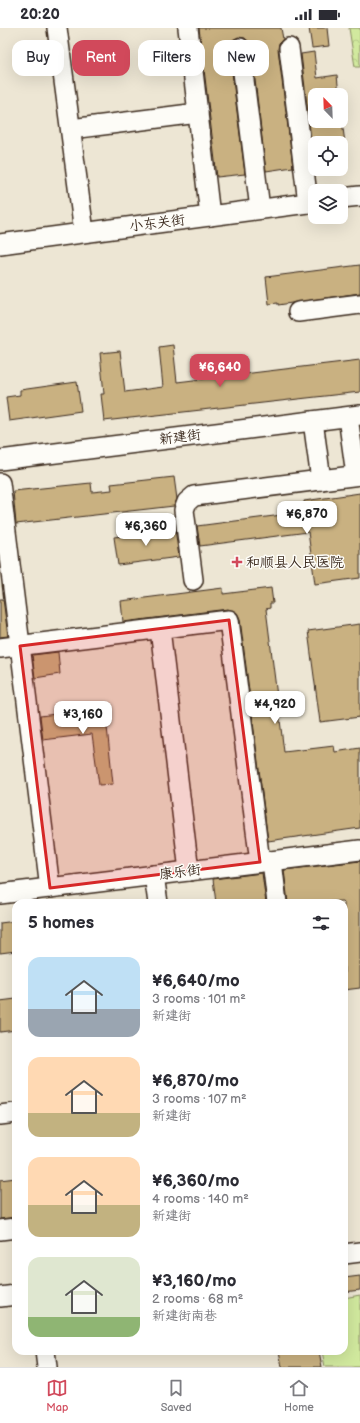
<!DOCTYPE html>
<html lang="en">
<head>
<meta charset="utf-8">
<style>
	:root { --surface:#fff; --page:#f2f2f3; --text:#2b2b33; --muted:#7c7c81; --line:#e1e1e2; --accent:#d1495b }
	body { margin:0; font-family:"Balsamiq Sans","LXGW WenKai TC",sans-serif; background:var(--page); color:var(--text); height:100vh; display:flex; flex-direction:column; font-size:15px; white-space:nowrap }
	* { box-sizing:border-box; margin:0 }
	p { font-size:13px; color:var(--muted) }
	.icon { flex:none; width:22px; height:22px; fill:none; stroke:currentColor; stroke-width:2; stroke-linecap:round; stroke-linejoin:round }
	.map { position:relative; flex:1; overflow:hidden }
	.details { position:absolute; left:12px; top:871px; width:336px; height:456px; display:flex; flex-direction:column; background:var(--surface); border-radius:12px; box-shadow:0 4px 16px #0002 }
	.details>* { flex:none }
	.guide { position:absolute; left:12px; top:12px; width:336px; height:36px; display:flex; gap:8px }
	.needle { width:26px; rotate:337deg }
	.tools { position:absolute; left:308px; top:60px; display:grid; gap:8px }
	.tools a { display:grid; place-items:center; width:40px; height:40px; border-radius:8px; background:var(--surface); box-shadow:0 4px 16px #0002; font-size:20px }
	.price { position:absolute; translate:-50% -34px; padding:0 9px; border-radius:8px; background:#fff; color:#222; font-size:13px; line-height:26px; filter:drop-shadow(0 1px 2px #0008) }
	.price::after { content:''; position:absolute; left:50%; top:24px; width:12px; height:9px; margin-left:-6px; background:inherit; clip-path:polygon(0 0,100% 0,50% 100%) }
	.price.selected { background:var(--accent); color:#fff }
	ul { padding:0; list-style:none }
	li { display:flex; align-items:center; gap:12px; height:100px; padding:0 16px }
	li span { display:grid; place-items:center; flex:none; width:112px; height:80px; border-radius:12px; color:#555 }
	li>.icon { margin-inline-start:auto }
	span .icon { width:48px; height:48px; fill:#fffc; stroke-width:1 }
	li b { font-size:17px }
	h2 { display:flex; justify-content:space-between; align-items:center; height:48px; padding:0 16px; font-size:17px }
	.tag { padding:0 14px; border-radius:12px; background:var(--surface); box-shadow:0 4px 16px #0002; font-size:14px; line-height:36px }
	.tag.selected { background:var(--accent); color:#fff }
	.status { display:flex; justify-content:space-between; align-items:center; height:28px; padding:0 20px; background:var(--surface); direction:ltr }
	.status svg { height:11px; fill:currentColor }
	.tabs { display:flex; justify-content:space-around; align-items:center; height:56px; border-top:1px solid var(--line); background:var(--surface); font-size:11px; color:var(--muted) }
	.tabs a { display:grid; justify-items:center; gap:2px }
	.tabs .selected { color:var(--accent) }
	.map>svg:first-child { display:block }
	.green { fill:#d1e99e; stroke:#868a5e }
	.forest { fill:url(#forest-crowns); stroke:#868a5e }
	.building { fill:#c9b181; stroke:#3b2a1e }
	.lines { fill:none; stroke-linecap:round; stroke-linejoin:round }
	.minor-casing { stroke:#3b2a1e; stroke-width:22 }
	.minor { stroke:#fdfcf7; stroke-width:19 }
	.marked { fill:#d62828; fill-opacity:0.2; stroke:#d62828; stroke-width:3; stroke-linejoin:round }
	.poi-dot { fill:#d1495b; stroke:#fdfcf7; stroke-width:1.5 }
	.labels { text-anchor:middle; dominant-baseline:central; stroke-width:3; stroke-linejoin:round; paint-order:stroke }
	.street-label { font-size:14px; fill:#3b2a1e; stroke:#fdfcf7 }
	.poi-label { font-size:14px; fill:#3b2a1e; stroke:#fdfcf7; text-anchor:start }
</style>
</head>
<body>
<div class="status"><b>20:20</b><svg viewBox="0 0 49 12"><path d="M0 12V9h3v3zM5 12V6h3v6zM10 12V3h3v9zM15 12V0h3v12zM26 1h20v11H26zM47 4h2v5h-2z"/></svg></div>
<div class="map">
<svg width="360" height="1339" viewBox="0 0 360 1339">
	<defs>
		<pattern id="forest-crowns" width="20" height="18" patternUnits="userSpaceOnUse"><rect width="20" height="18" fill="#d1e99e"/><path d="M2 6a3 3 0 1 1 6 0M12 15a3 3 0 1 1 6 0" fill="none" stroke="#b4c888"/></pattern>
	</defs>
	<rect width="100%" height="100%" fill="#ede6d4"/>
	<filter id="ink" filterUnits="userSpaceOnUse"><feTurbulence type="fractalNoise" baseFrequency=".025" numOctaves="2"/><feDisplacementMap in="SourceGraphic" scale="8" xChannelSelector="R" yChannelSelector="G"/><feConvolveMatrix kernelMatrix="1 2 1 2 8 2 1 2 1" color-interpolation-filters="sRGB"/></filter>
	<g filter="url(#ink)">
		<path class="green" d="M360,1267V1339H325L322,1323H344V1270Z"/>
		<path class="forest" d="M349,0H360V39H355Z"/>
		<g class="building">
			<path d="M199,0H281L283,11L279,15L278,21L293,139L266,143L251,19L245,10L238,9L230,15L229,21L245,146L217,149Z"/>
			<path d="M309,0H327L329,18L312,20Z"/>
			<path d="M314,24L317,50L337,47L339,67H315V93H342L345,115H315L314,137L301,26Z"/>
			<path d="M360,237V265L278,277V275L269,276L266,249Z"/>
			<path d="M173,317L177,354L360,332V364L104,393L101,366H104L100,325L120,323L125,364L163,359L159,319Z"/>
			<path d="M77,354L81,383L9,393L6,369L20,367V362Z"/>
			<path d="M174,449L177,471L174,478L16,496L13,463L91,455L92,464L112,462L111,456Z"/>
			<path d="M360,465V550L315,556L308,504L200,518L197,498L305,484L304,473Z"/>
			<path d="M175,501L179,529L118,537L114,509Z"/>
			<path d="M223,560V566L271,560L273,575H270V580L266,581L284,724L334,718L335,724L360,720V800L268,813L240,591L237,585L228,581L123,594L121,573Z"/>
			<path d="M0,571H3L8,608L0,609Z"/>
			<path d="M360,596V689L320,694L308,603Z"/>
			<path d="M58,624L60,646L35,650L32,627Z"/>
			<path d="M105,680L113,756L99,757L92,706L43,712L40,688Z"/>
			<path d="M360,833V960L344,962V875L342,873L288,875L284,842Z"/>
			<path d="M262,845L266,875H216L213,851Z"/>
			<path d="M16,893V923L0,925V895Z"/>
			<path d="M16,971V1002L0,1004V973Z"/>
			<path d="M16,1150V1189L0,1191V1152Z"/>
			<path d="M360,1248V1262L344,1264V1250Z"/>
			<path d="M279,1323H319L322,1339H282Z"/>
		</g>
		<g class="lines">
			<defs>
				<g id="minor">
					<path d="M57,0L84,204"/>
					<path d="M188,0L210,188"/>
					<path d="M240,20L260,181"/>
					<path d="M289,20L308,175"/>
					<path d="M71,101L198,85"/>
					<path d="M341,170L360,168"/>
					<path d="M0,216L315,174"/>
					<path d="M298,284L360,276"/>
					<path d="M348,389L356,447"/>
					<path d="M313,393L321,452"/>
					<path d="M0,432L360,387"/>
					<path d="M0,455L50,860"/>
					<path d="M193,552L184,482L187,474L194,468L360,447"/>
					<path d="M160,601L189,843"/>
					<path d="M0,620L229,592L260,834"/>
					<path d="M272,833L277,875"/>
					<path d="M154,847L158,875"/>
					<path d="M0,866L360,822"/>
					<path d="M0,1087L16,1085"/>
					<path d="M0,1202L16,1200"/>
					<path d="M344,1226L360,1224"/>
					<path d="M0,1269L16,1267"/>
					<path d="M45,1323L47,1339"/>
				</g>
			</defs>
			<use href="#minor" class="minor-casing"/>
			<use href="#minor" class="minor"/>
		</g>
	</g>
	<path class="marked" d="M229,592L260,834L50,860L20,618Z"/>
	<path class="poi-dot" d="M235 528h4v4h4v4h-4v4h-4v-4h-4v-4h4z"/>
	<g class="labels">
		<g class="street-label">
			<text transform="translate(157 195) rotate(-7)">小东关街</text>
			<text transform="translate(180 409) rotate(-7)">新建街</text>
			<text transform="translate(180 844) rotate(-7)">康乐街</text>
		</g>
		<g class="poi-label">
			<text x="246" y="534">和顺县人民医院</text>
		</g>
	</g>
</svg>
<div class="tools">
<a><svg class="needle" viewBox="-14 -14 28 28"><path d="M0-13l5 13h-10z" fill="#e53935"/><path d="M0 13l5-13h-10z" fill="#7c7c81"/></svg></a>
<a><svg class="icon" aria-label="locate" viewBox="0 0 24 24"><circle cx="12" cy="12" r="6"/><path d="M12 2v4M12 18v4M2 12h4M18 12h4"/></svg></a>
<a><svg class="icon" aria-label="layers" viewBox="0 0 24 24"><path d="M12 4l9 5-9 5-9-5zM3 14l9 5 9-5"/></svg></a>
</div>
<b class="price selected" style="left:220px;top:360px">¥6,640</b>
<b class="price" style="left:307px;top:507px">¥6,870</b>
<b class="price" style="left:146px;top:519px">¥6,360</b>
<b class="price" style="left:275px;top:697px">¥4,920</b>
<b class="price" style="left:83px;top:707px">¥3,160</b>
<div class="guide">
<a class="tag">Buy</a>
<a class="tag selected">Rent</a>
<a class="tag">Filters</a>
<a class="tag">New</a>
</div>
<section class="details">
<h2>5 homes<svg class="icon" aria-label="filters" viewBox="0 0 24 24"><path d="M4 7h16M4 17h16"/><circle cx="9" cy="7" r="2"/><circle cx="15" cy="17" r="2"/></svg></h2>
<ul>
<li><span style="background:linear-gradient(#bfe0f5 65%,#9aa5b1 0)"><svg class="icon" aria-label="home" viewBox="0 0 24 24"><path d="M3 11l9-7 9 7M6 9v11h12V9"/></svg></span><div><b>¥6,640/mo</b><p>3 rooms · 101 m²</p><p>新建街</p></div></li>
<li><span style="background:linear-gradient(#ffd9b3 70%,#c2b280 0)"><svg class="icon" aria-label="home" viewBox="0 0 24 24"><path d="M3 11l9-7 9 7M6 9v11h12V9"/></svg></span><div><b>¥6,870/mo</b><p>3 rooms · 107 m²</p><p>新建街</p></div></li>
<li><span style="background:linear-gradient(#ffd9b3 60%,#c2b280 0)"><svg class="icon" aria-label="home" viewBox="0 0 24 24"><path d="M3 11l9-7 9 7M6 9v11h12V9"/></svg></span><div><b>¥6,360/mo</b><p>4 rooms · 140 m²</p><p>新建街</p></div></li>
<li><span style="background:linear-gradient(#dfe7d0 75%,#8fb573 0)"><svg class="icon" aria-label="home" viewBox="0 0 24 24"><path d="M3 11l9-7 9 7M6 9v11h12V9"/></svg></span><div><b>¥3,160/mo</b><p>2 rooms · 68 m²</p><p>新建街南巷</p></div></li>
</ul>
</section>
</div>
<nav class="tabs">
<a class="selected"><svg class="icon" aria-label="map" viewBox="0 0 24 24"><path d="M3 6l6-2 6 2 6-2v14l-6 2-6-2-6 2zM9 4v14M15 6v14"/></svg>Map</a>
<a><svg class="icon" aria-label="saved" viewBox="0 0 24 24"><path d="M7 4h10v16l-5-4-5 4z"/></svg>Saved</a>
<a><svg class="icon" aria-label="home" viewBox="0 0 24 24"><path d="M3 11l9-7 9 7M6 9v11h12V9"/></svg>Home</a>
</nav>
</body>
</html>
